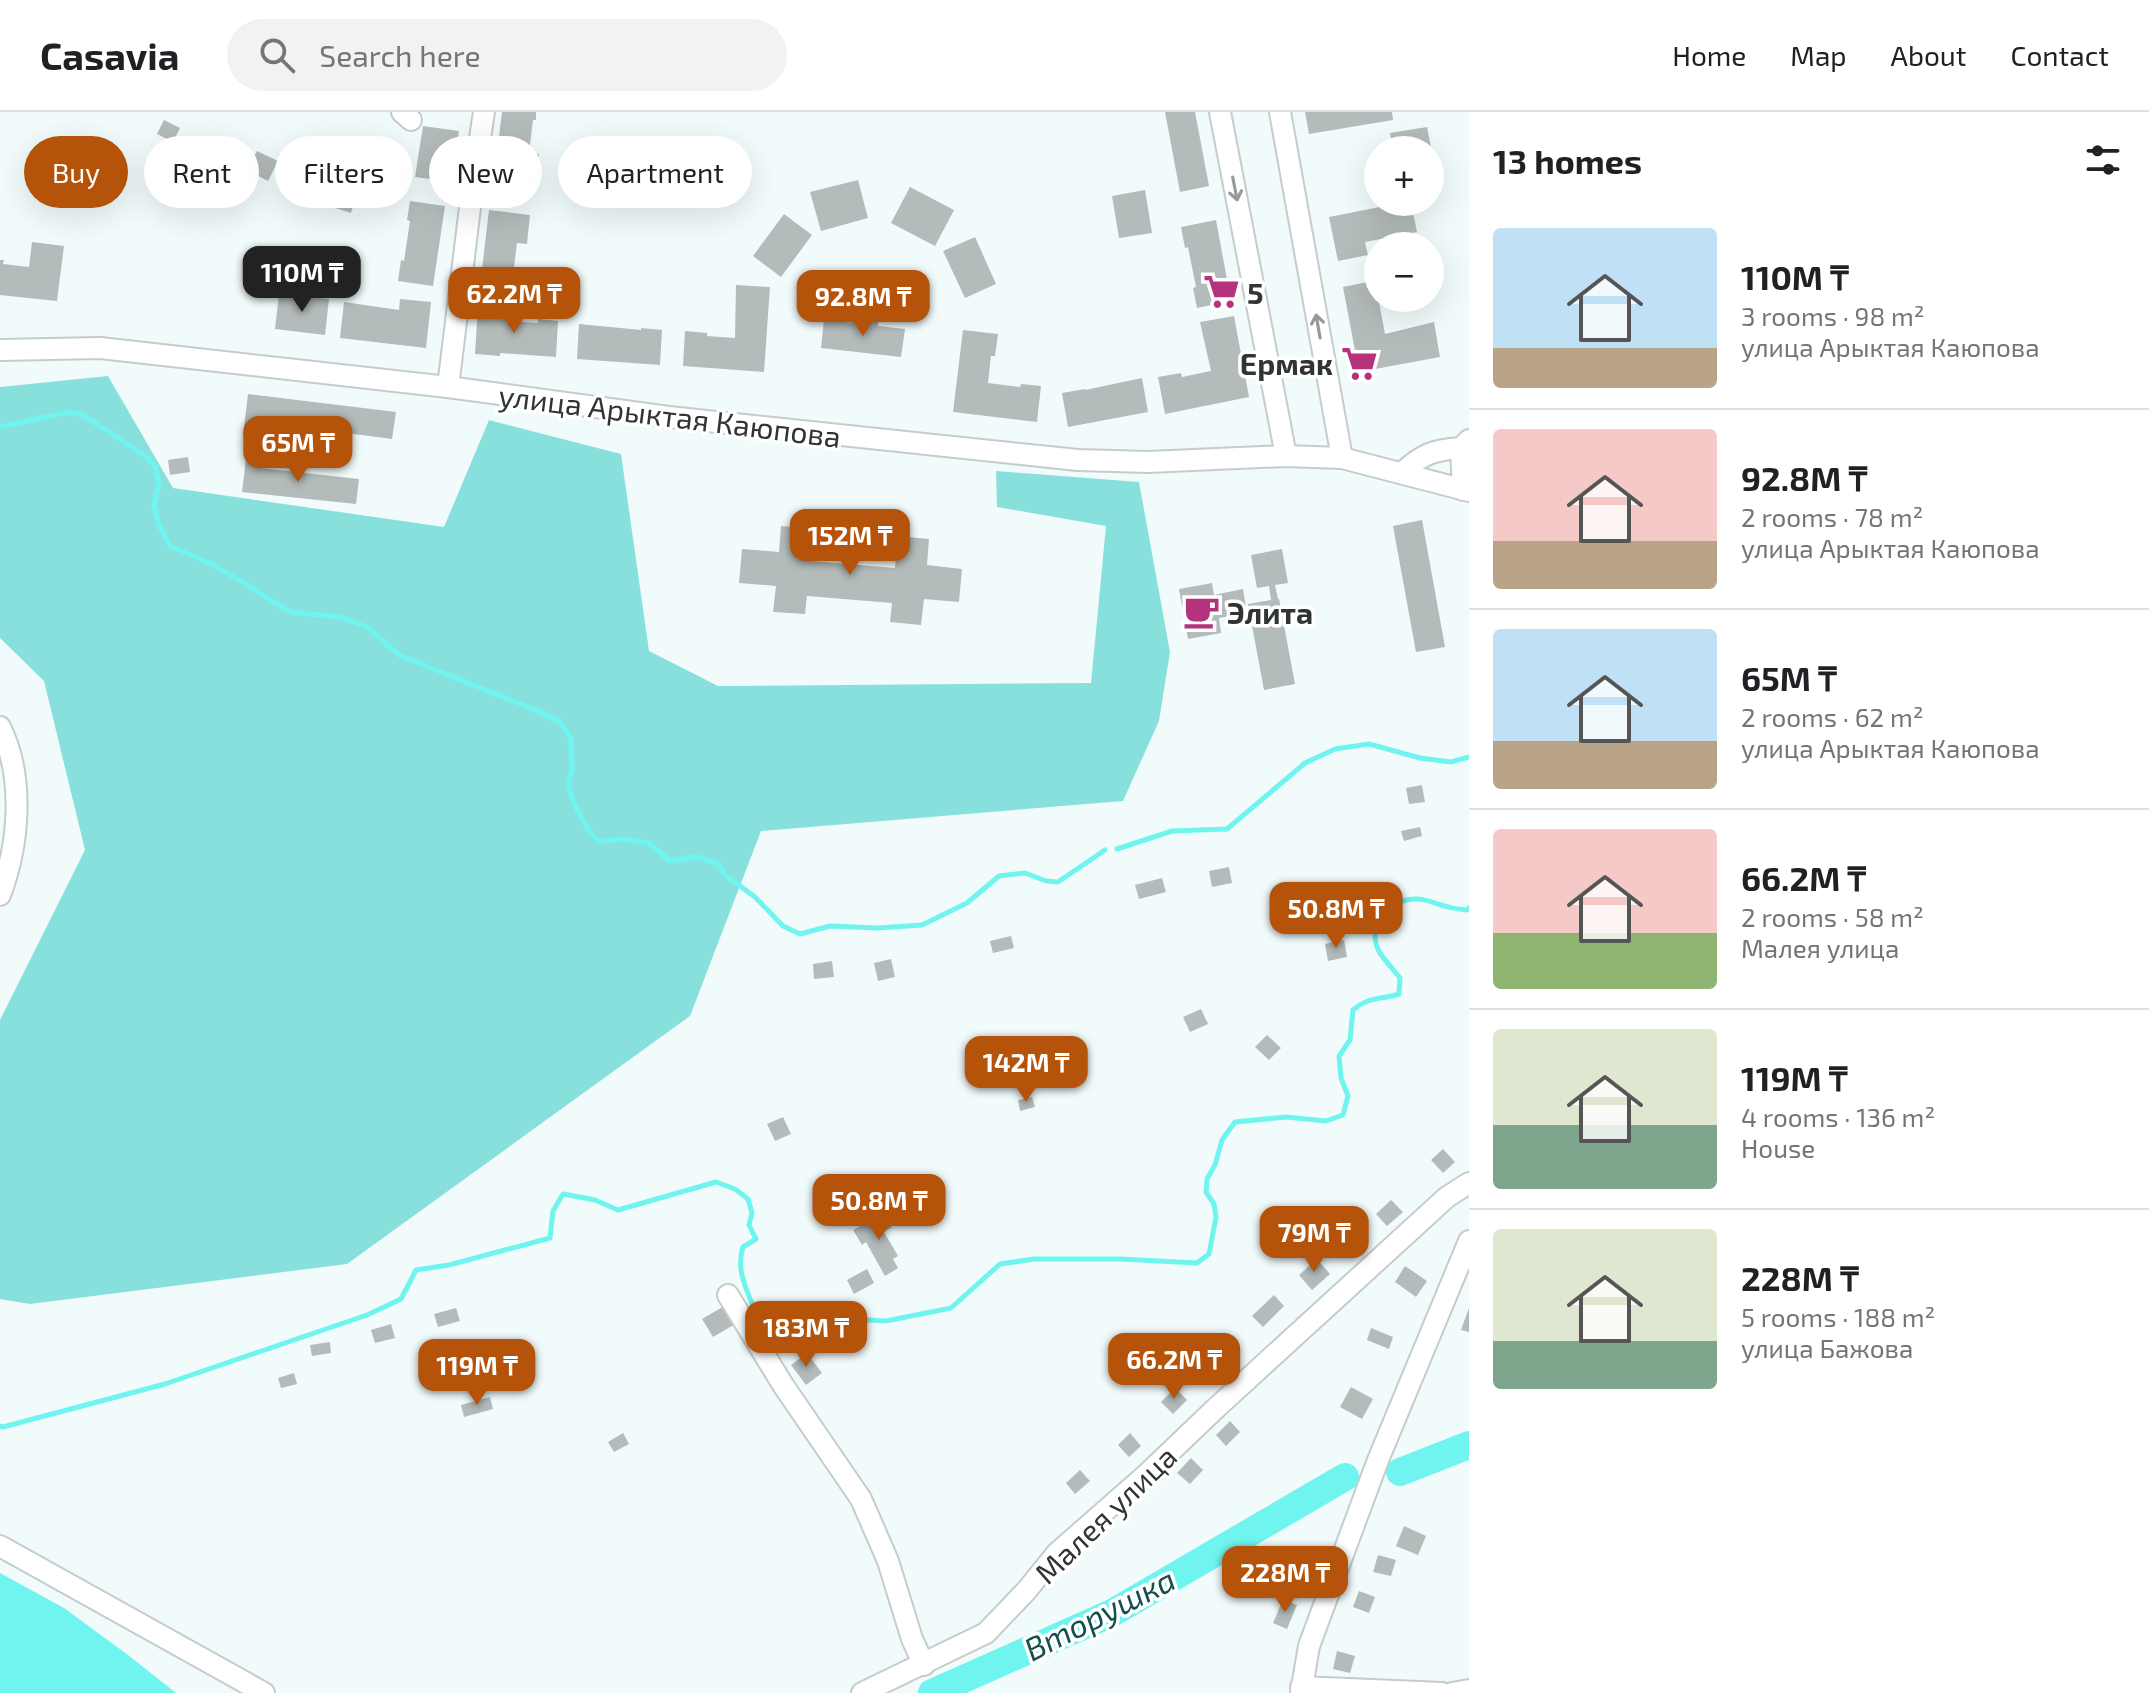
<!DOCTYPE html>
<html lang="en">
<head>
<meta charset="utf-8">
<style>
	:root { --surface:#fff; --page:#f2f2f2; --text:#202124; --muted:#757577; --line:#e0e0e0; --accent:#b45309 }
	body { margin:0; font-family:"Exo 2",sans-serif; background:var(--page); color:var(--text); height:100vh; display:flex; flex-direction:column; font-size:30px; white-space:nowrap }
	* { box-sizing:border-box; margin:0 }
	p { font-size:26px; color:var(--muted) }
	.icon { flex:none; width:44px; height:44px; fill:none; stroke:currentColor; stroke-width:2; stroke-linecap:round; stroke-linejoin:round }
	.map { position:relative; flex:1; overflow:hidden }
	.sheet { display:flex; flex-direction:column; background:var(--surface); width:680px }
	.sheet>* { flex:none }
	.top-card { position:absolute; left:24px; top:24px; width:760px; height:72px; display:flex; gap:16px }
	.buttons { position:absolute; left:1364px; top:24px; display:grid; gap:16px }
	.buttons a { display:grid; place-items:center; width:80px; height:80px; border-radius:50%; background:var(--surface); box-shadow:0 8px 32px #0002; font-size:40px }
	.price { position:absolute; translate:-50% -68px; padding:0 18px; border-radius:16px; background:var(--accent); color:#fff; font-size:26px; line-height:52px; filter:drop-shadow(0 2px 4px #0008) }
	.price::after { content:''; position:absolute; left:50%; top:48px; width:24px; height:18px; margin-left:-12px; background:inherit; clip-path:polygon(0 0,100% 0,50% 100%) }
	.price.selected { background:#222; color:#fff }
	ul { padding:0; list-style:none }
	li { display:flex; align-items:center; gap:24px; height:200px; padding:0 24px }
	li+li { border-top:2px solid var(--line) }
	li span { display:grid; place-items:center; flex:none; width:224px; height:160px; border-radius:8px; color:#555 }
	li>.icon { margin-inline-start:auto }
	span .icon { width:96px; height:96px; fill:#fffc; stroke-width:1 }
	li b { font-size:34px }
	h2 { display:flex; justify-content:space-between; align-items:center; height:96px; padding:0 24px; font-size:34px }
	.chip { padding:0 28px; border-radius:36px; background:var(--surface); box-shadow:0 8px 32px #0002; font-size:28px; line-height:72px }
	.chip.selected { background:var(--accent); color:#fff }
	header { display:flex; align-items:center; gap:48px; box-sizing:border-box; height:112px; padding:0 40px; background:var(--surface); border-bottom:2px solid var(--line) }
	header strong { font-size:38px }
	nav { display:flex; gap:44px; margin-inline-start:auto; font-size:28px }
	.search { width:560px; height:72px; background:var(--page); display:flex; align-items:center; gap:20px; box-sizing:border-box; padding:0 28px; border-radius:44px; color:var(--muted); font-size:30px }
	main { display:flex; flex:1; min-height:0 }
	.map>svg:first-child { display:block }
	.green { fill:#88e0dc }
	.water { fill:#70f4ef }
	.lines { fill:none; stroke-linecap:round; stroke-linejoin:round }
	.stream { stroke:#70f4ef; stroke-width:5 }
	.river { stroke:#70f4ef; stroke-width:28 }
	.building { fill:#b3bcbb }
	.minor-casing { stroke:#c4cdcc; stroke-width:24 }
	.minor { stroke:#fff; stroke-width:20 }
	.oneway { stroke:#989a99 }
	.labels { text-anchor:middle; dominant-baseline:central; stroke-width:7; stroke-linejoin:round; paint-order:stroke }
	.poi-label { font-size:30px; font-weight:bold; fill:#303433; stroke:#fff; text-anchor:start }
	.street-label { font-size:30px; fill:#303433; stroke:#fff }
	.water-label { font-size:32px; font-style:italic; fill:#144f4d; stroke:#fff }
</style>
</head>
<body>
<header>
<strong>Casavia</strong>
<div class="search"><svg class="icon" aria-label="search" viewBox="0 0 24 24"><circle cx="10" cy="10" r="6"/><path d="M15 15l6 6"/></svg>Search here</div>
<nav><a>Home</a><a>Map</a><a>About</a><a>Contact</a></nav>
</header>
<main>
<div class="map">
<svg width="1469" height="1581" viewBox="0 0 1469 1581">
	<rect width="100%" height="100%" fill="#f2fbfb"/>
	<path class="green" d="M108,264L173,376L444,415L489,308L621,342L649,539L718,574L1091,571L1106,414L997,395L996,359L1139,370L1170,540L1159,609L1123,689L761,719L690,904L347,1152L30,1192L0,1187V908L85,738L44,569L0,526V275Z"/>
	<path class="water" d="M0,1461L64,1496L128,1543L176,1581H0Z"/>
	<g class="lines">
		<g class="stream">
			<path d="M0,315L68,300L83,303L145,344L155,354L159,372L154,393L159,413L170,434L216,454L290,500L339,505L367,515L399,543L538,599L560,610L571,626L572,657L568,673L574,692L589,719L599,730L624,727L649,731L670,749L696,745L717,751L725,763L755,785L783,814L800,822L830,814L877,816L922,813L967,791L999,764L1025,761L1046,769L1058,770L1105,738"/>
			<path d="M1117,737L1172,719L1227,717L1305,651L1335,637L1369,632L1420,646L1451,650L1469,645"/>
			<path d="M0,1314L3,1315L165,1272L367,1203L401,1187L416,1158L449,1153L550,1126L553,1099L563,1082L595,1088L618,1098L716,1070L735,1077L748,1087L752,1101L749,1113L756,1127L743,1135C736,1156 745,1174 753,1194L776,1202L886,1209L951,1196L1000,1152L1034,1147H1120L1197,1151L1209,1142L1216,1105L1214,1092L1206,1080L1207,1067L1215,1053L1222,1028L1235,1010L1286,1005L1326,1009L1343,1003L1348,984L1341,966L1339,944L1350,928L1353,898C1369,884 1380,888 1399,882L1400,866C1394,858 1386,850 1380,841C1364,814 1390,785 1418,787C1430,788 1438,793 1449,795C1455,797 1461,797 1467,798L1469,796"/>
		</g>
		<g class="river">
			<path d="M1400,1360L1469,1333"/>
			<path d="M932,1581L1112,1501L1345,1365"/>
		</g>
	</g>
	<g class="building">
		<path d="M502,0H536V8H533L529,41L539,42L536,71L494,66Z"/>
		<path d="M1165,0H1195L1209,74L1180,80Z"/>
		<path d="M1305,0H1392L1393,8L1309,22Z"/>
		<path d="M164,8L180,16L173,30L157,22Z"/>
		<path d="M423,14L459,19L451,70L415,65Z"/>
		<path d="M1427,15L1434,51L1430,52V38H1393L1390,21Z"/>
		<path d="M257,39L278,49L268,69L247,58Z"/>
		<path d="M338,68L359,75L351,101L329,94Z"/>
		<path d="M858,68L868,106L821,119L810,80Z"/>
		<path d="M910,75L954,98L935,134L891,111Z"/>
		<path d="M1145,78L1152,121L1119,126L1112,84Z"/>
		<path d="M410,89L445,94L433,174L398,169L401,148L404,149L410,109L407,108Z"/>
		<path d="M1405,90H1411L1417,120L1365,130L1368,143L1338,149L1329,105Z"/>
		<path d="M489,98L530,103L527,132L517,131L513,164H516L513,186L479,182Z"/>
		<path d="M784,102L812,123L781,165L753,144Z"/>
		<path d="M1216,108L1231,189L1197,196L1193,176L1196,175L1188,135L1185,136L1181,115Z"/>
		<path d="M975,125L996,172L965,186L943,139Z"/>
		<path d="M32,130L64,134L57,189L0,183V148H4L3,152L29,155Z"/>
		<path d="M1378,168V186H1382L1383,189L1379,190L1385,222L1434,210L1440,245L1359,260L1343,175Z"/>
		<path d="M736,173L770,175L764,260L683,254L685,219L707,221V224L735,226Z"/>
		<path d="M279,182L329,187L325,223L275,217Z"/>
		<path d="M400,187L431,190L426,236L340,226L344,190L399,198Z"/>
		<path d="M478,195L509,197L508,209L538,211V207L558,209L556,245L500,241V244L475,242Z"/>
		<path d="M1234,204L1249,285L1165,302L1158,265L1181,261L1182,265L1211,259L1200,210Z"/>
		<path d="M824,207L851,211L852,207L878,210V214L905,217L901,245L821,236Z"/>
		<path d="M579,212L641,218V216L662,218L660,253L577,247Z"/>
		<path d="M963,218L998,222L995,244H991L988,271L1020,275L1021,272L1041,274L1037,310L953,300Z"/>
		<path d="M1142,266L1148,300L1068,315L1062,281L1085,277V278Z"/>
		<path d="M248,282L396,300L392,327L262,310L261,326L243,324Z"/>
		<path d="M188,345L190,360L170,363L168,348Z"/>
		<path d="M246,347L261,348L260,356L359,367L356,392L242,380Z"/>
		<path d="M1422,408L1445,535L1416,540L1393,414Z"/>
		<path d="M781,414L813,417L810,449L895,456L897,424L929,427L927,453L962,457L959,490L924,487L921,513L890,510L892,491L807,484L805,502L773,500L776,474L739,471L742,437L779,440Z"/>
		<path d="M1282,437L1288,471L1275,473L1278,487H1279L1295,572L1264,578L1248,492L1271,488L1269,474L1257,476L1251,443Z"/>
		<path d="M1212,471L1214,483L1243,477L1247,501L1219,506L1221,521L1188,527L1179,477Z"/>
		<path d="M1422,673L1425,690L1409,692L1406,676Z"/>
		<path d="M1420,715L1422,724L1404,729L1401,719Z"/>
		<path d="M1229,755L1232,771L1212,775L1209,759Z"/>
		<path d="M1162,766L1166,780L1139,787L1135,773Z"/>
		<path d="M1011,824L1014,836L993,841L990,829Z"/>
		<path d="M1344,828L1347,845L1328,849L1325,832Z"/>
		<path d="M891,847L895,865L878,869L874,851Z"/>
		<path d="M832,849L834,865L814,867L813,852Z"/>
		<path d="M1201,897L1208,912L1190,920L1183,905Z"/>
		<path d="M1267,923L1281,936L1269,948L1255,935Z"/>
		<path d="M1032,985L1035,995L1020,999L1018,988Z"/>
		<path d="M783,1005L791,1022L775,1029L767,1012Z"/>
		<path d="M1443,1037L1455,1050L1443,1061L1431,1048Z"/>
		<path d="M1391,1088L1403,1100L1387,1114L1376,1102Z"/>
		<path d="M884,1101L892,1115L884,1120L898,1144L893,1147L898,1156L885,1164L866,1130L862,1133L853,1118Z"/>
		<path d="M1317,1147L1330,1162L1312,1178L1299,1163Z"/>
		<path d="M1405,1154L1427,1169L1416,1185L1395,1170Z"/>
		<path d="M867,1157L874,1171L854,1182L847,1168Z"/>
		<path d="M1274,1183L1284,1194L1263,1215L1252,1204Z"/>
		<path d="M726,1193L737,1211L713,1225L702,1207Z"/>
		<path d="M456,1196L460,1209L438,1215L434,1202Z"/>
		<path d="M1469,1196V1220L1461,1218Z"/>
		<path d="M391,1212L395,1226L375,1231L371,1218Z"/>
		<path d="M1371,1216L1393,1225L1389,1237L1367,1228Z"/>
		<path d="M330,1230L331,1241L312,1244L310,1233Z"/>
		<path d="M807,1241L822,1261L806,1273L791,1253Z"/>
		<path d="M1207,1241L1222,1256L1215,1263L1209,1256L1201,1264L1193,1255Z"/>
		<path d="M294,1261L297,1272L281,1276L278,1266Z"/>
		<path d="M1351,1275L1373,1287L1362,1307L1340,1295Z"/>
		<path d="M1175,1276L1187,1288L1173,1302L1161,1290Z"/>
		<path d="M490,1285L493,1297L464,1305L461,1293Z"/>
		<path d="M1230,1309L1240,1320L1226,1334L1216,1323Z"/>
		<path d="M623,1321L629,1332L614,1340L608,1330Z"/>
		<path d="M1130,1321L1141,1334L1129,1345L1118,1333Z"/>
		<path d="M1191,1346L1203,1358L1190,1372L1177,1361Z"/>
		<path d="M1080,1358L1090,1369L1075,1382L1066,1371Z"/>
		<path d="M1404,1414L1426,1424L1418,1443L1396,1434Z"/>
		<path d="M1378,1443L1396,1448L1391,1464L1373,1460Z"/>
		<path d="M1359,1479L1375,1485L1369,1501L1353,1495Z"/>
		<path d="M1283,1488L1297,1493L1287,1517L1273,1511Z"/>
		<path d="M1337,1539L1355,1544L1350,1561L1333,1557Z"/>
	</g>
	<g class="lines">
		<defs>
			<g id="minor">
				<path d="M402,0L411,8"/>
				<path d="M1220,0L1286,344"/>
				<path d="M1280,0L1342,346"/>
				<path d="M0,238L100,236L448,275L669,305L1078,348L1148,350L1286,344L1342,346L1469,379"/>
				<path d="M448,275L472,79L484,0"/>
				<path d="M1461,336L1463,378"/>
				<path d="M1402,361C1422,342 1433,338 1461,336L1469,328"/>
				<path d="M0,615C25,665 19,733 0,783"/>
				<path d="M728,1183L783,1273L861,1387L888,1449L912,1527L924,1553"/>
				<path d="M0,1434L264,1581"/>
				<path d="M1301,1575L1442,1581"/>
				<path d="M862,1581L986,1521L1027,1478L1057,1441L1147,1362L1215,1297L1447,1085L1469,1071"/>
				<path d="M1301,1581L1309,1534L1378,1348L1469,1129"/>
				<path d="M1452,1581L1469,1578"/>
			</g>
		</defs>
		<use href="#minor" class="minor-casing"/>
		<use href="#minor" class="minor"/>
	</g>
	<defs><path id="oneway-shaft" d="M-6 0H5M1.5-3L5.5 0L1.5 3" fill="none" stroke-width="1.6" stroke-linecap="round" stroke-linejoin="round" transform="scale(2)"/></defs>
	<g class="oneway">
		<use href="#oneway-shaft" transform="translate(1235 77) rotate(79)"/>
		<use href="#oneway-shaft" transform="translate(1318 214) rotate(-100)"/>
	</g>
	<defs>
		<symbol id="supermarket-bare" viewBox="-9 -9 18 18"><path d="M-6-5.5h2.5l.6 2H6L4.5 2H-2.5L-4.4-4H-6ZM-1.5 3.2a1.3 1.3 0 1 0 .1 0ZM3 3.2a1.3 1.3 0 1 0 .1 0Z" fill="#b5337d" stroke="#fff" stroke-width="2.5" paint-order="stroke"/></symbol>
		<symbol id="cafe-bare" viewBox="-9 -9 18 18"><path d="M-5.5-4.5H6V0H3Q3 3.5 0 3.5H-2.5Q-5.5 3.5-5.5 0ZM3-3.2v2h1.7v-2ZM-6 4.5H4V6H-6Z" fill="#b5337d" stroke="#fff" stroke-width="2.5" paint-order="stroke"/></symbol>
	</defs>
	<g fill-rule="evenodd">
		<use href="#supermarket-bare" x="1196" y="154" width="51" height="51"/>
		<use href="#supermarket-bare" x="1334" y="226" width="51" height="51"/>
		<use href="#cafe-bare" x="1176" y="474" width="51" height="51"/>
	</g>
	<g class="labels">
		<g class="poi-label">
			<text x="1247" y="180">5</text>
			<text x="1333" y="251" text-anchor="end">Ермак</text>
			<text x="1227" y="500">Элита</text>
		</g>
		<g class="street-label">
			<text transform="translate(670 303) rotate(7)">улица Арыктая Каюпова</text>
			<text transform="translate(1105 1402) rotate(-44)">Малея улица</text>
		</g>
		<g class="water-label">
			<text transform="translate(1099 1501) rotate(-27)">Вторушка</text>
		</g>
	</g>
</svg>
<div class="buttons">
<a>+</a>
<a>−</a>
</div>
<b class="price selected" style="left:302px;top:202px">110M ₸</b>
<b class="price" style="left:514px;top:223px">62.2M ₸</b>
<b class="price" style="left:863px;top:226px">92.8M ₸</b>
<b class="price" style="left:298px;top:372px">65M ₸</b>
<b class="price" style="left:850px;top:465px">152M ₸</b>
<b class="price" style="left:1336px;top:838px">50.8M ₸</b>
<b class="price" style="left:1026px;top:992px">142M ₸</b>
<b class="price" style="left:879px;top:1130px">50.8M ₸</b>
<b class="price" style="left:1314px;top:1162px">79M ₸</b>
<b class="price" style="left:806px;top:1257px">183M ₸</b>
<b class="price" style="left:1174px;top:1289px">66.2M ₸</b>
<b class="price" style="left:477px;top:1295px">119M ₸</b>
<b class="price" style="left:1285px;top:1502px">228M ₸</b>
<div class="top-card">
<a class="chip selected">Buy</a>
<a class="chip">Rent</a>
<a class="chip">Filters</a>
<a class="chip">New</a>
<a class="chip">Apartment</a>
</div>
</div>
<section class="sheet">
<h2>13 homes<svg class="icon" aria-label="filters" viewBox="0 0 24 24"><path d="M4 7h16M4 17h16"/><circle cx="9" cy="7" r="2"/><circle cx="15" cy="17" r="2"/></svg></h2>
<ul>
<li><span style="background:linear-gradient(#bfe0f5 75%,#b9a48a 0)"><svg class="icon" aria-label="home" viewBox="0 0 24 24"><path d="M3 11l9-7 9 7M6 9v11h12V9"/></svg></span><div><b>110M ₸</b><p>3 rooms · 98 m²</p><p>улица Арыктая Каюпова</p></div></li>
<li><span style="background:linear-gradient(#f6c9c9 70%,#b9a48a 0)"><svg class="icon" aria-label="home" viewBox="0 0 24 24"><path d="M3 11l9-7 9 7M6 9v11h12V9"/></svg></span><div><b>92.8M ₸</b><p>2 rooms · 78 m²</p><p>улица Арыктая Каюпова</p></div></li>
<li><span style="background:linear-gradient(#bfe0f5 70%,#b9a48a 0)"><svg class="icon" aria-label="home" viewBox="0 0 24 24"><path d="M3 11l9-7 9 7M6 9v11h12V9"/></svg></span><div><b>65M ₸</b><p>2 rooms · 62 m²</p><p>улица Арыктая Каюпова</p></div></li>
<li><span style="background:linear-gradient(#f6c9c9 65%,#8fb573 0)"><svg class="icon" aria-label="home" viewBox="0 0 24 24"><path d="M3 11l9-7 9 7M6 9v11h12V9"/></svg></span><div><b>66.2M ₸</b><p>2 rooms · 58 m²</p><p>Малея улица</p></div></li>
<li><span style="background:linear-gradient(#dfe7d0 60%,#7fa58c 0)"><svg class="icon" aria-label="home" viewBox="0 0 24 24"><path d="M3 11l9-7 9 7M6 9v11h12V9"/></svg></span><div><b>119M ₸</b><p>4 rooms · 136 m²</p><p>House</p></div></li>
<li><span style="background:linear-gradient(#dfe7d0 70%,#7fa58c 0)"><svg class="icon" aria-label="home" viewBox="0 0 24 24"><path d="M3 11l9-7 9 7M6 9v11h12V9"/></svg></span><div><b>228M ₸</b><p>5 rooms · 188 m²</p><p>улица Бажова</p></div></li>
</ul>
</section>
</main>
</body>
</html>
